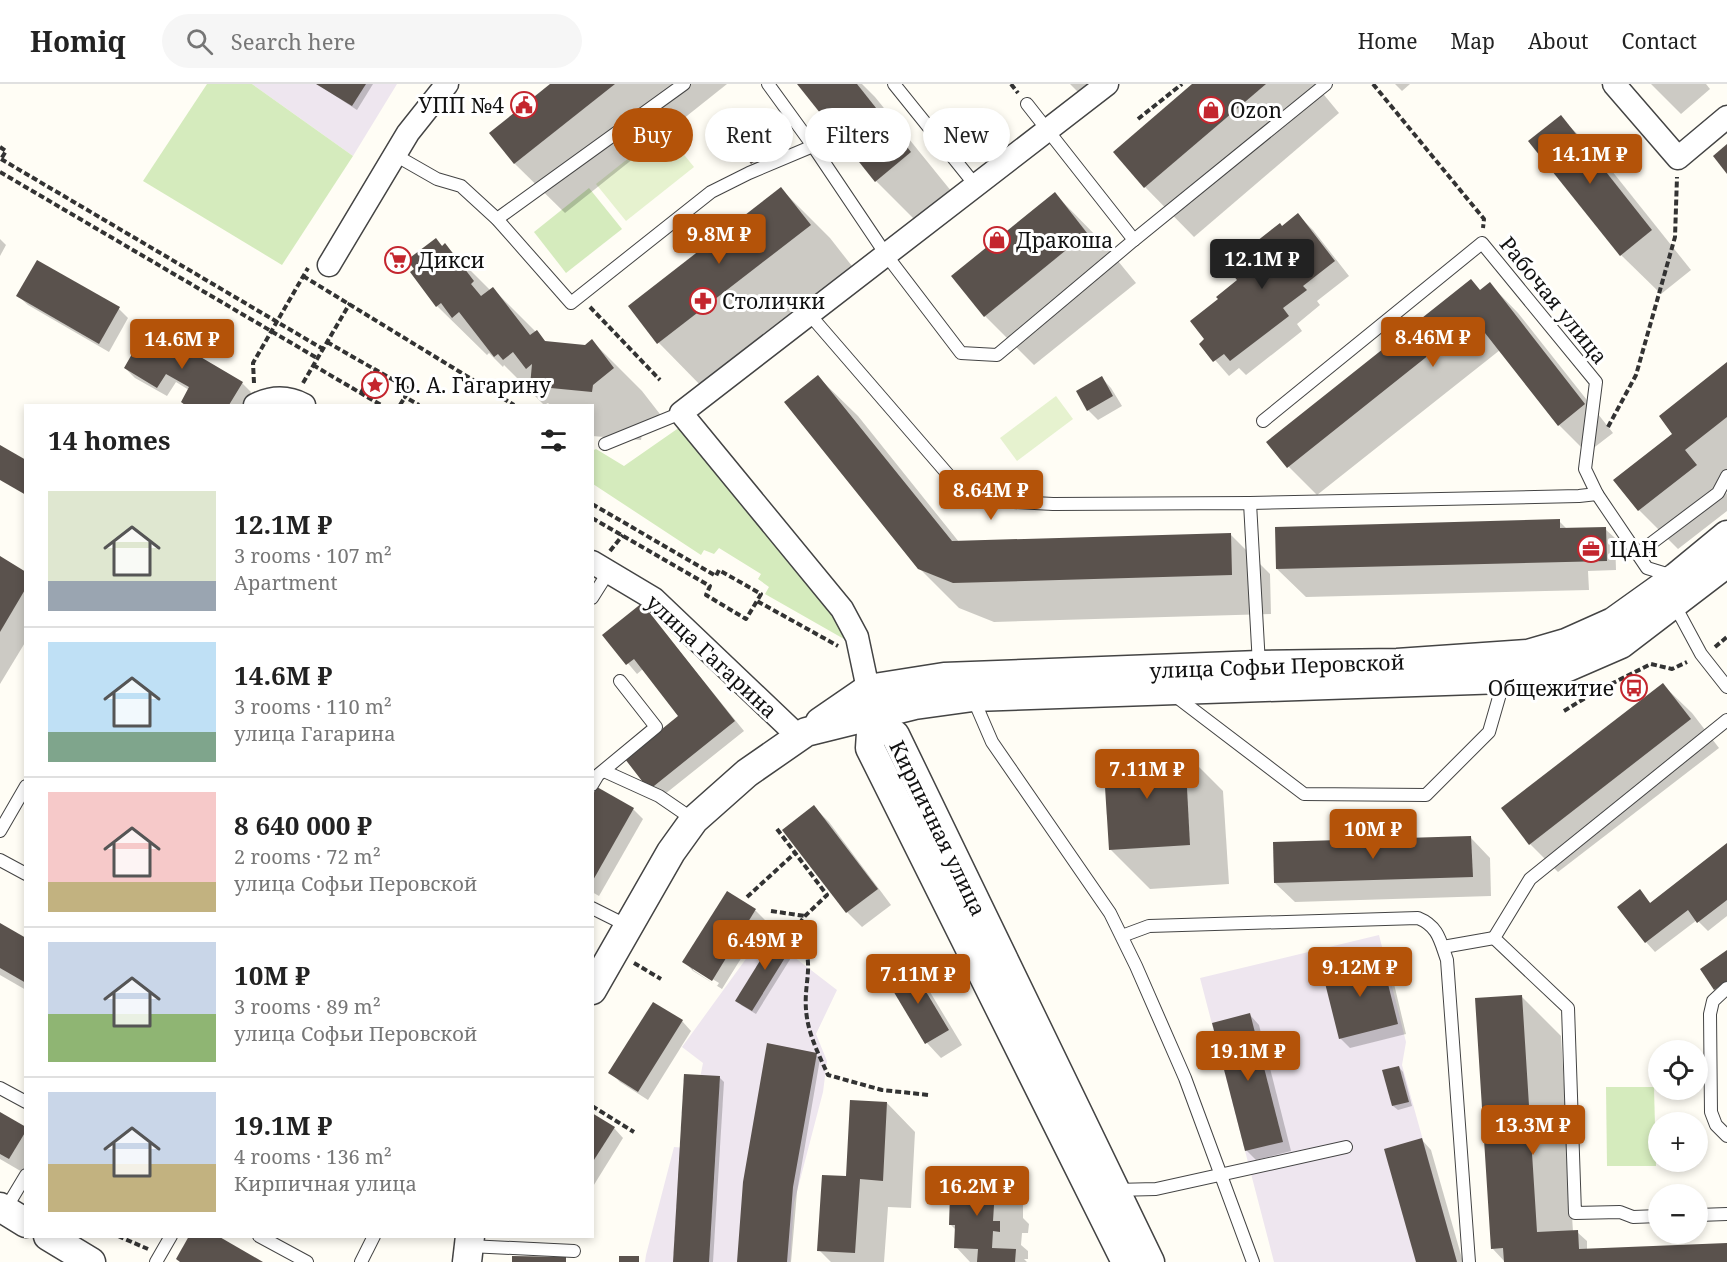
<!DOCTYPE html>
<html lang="en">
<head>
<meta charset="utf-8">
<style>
	:root { --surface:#fff; --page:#f6f6f6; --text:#222; --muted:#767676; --line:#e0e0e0; --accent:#b45309 }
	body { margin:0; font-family:"Noto Serif",serif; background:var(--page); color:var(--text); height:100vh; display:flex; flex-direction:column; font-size:22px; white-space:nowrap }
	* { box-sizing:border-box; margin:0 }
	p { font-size:20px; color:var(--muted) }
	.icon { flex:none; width:33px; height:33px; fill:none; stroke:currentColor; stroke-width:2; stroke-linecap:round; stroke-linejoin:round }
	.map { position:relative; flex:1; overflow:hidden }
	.details { position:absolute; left:24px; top:320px; width:570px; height:834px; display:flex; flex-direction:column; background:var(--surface); border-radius:0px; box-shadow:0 3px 9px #0003 }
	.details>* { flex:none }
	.guide { position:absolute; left:612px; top:24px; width:570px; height:54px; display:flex; gap:12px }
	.controls { position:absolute; left:1648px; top:956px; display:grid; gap:12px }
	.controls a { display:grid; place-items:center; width:60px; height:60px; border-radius:50%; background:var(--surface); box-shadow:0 3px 9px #0003; font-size:30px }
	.price { position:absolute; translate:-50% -51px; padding:0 14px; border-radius:6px; background:var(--accent); color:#fff; font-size:20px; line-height:39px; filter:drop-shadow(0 2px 3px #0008) }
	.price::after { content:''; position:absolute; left:50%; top:36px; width:18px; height:14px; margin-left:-9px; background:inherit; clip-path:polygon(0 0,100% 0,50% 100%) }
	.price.on { background:#222; color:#fff }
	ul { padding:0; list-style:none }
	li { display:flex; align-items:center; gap:18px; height:150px; padding:0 24px }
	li+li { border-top:2px solid var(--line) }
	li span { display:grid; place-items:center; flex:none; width:168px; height:120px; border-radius:0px; color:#555 }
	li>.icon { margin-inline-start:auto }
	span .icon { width:72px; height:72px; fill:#fffc; stroke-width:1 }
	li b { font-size:26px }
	h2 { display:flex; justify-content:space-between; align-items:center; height:72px; padding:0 24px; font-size:26px }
	.chip { padding:0 21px; border-radius:27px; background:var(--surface); box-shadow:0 3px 9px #0003; font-size:21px; line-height:54px }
	.chip.on { background:var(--accent); color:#fff }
	header { display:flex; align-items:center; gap:36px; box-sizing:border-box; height:84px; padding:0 30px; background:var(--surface); border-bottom:2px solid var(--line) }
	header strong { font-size:28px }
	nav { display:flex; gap:33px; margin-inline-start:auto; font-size:21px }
	.search { width:420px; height:54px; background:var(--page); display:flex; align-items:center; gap:15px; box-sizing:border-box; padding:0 21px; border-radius:33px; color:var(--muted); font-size:22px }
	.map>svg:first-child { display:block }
	.industrial { fill:#eee6ef }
	.green { fill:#d5ebbd }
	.pitch { fill:#e6f2cf }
	.shadow { fill:#0003; fill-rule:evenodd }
	.building { fill:#5a524d }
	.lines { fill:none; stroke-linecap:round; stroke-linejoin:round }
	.service-casing { stroke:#444; stroke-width:14 }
	.minor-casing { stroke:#444; stroke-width:25 }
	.tertiary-casing { stroke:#444; stroke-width:31 }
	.path { stroke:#333; stroke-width:4; stroke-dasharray:6 3; stroke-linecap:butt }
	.service { stroke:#fff; stroke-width:12 }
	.minor { stroke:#fff; stroke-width:22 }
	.tertiary { stroke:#fff; stroke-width:28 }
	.labels { text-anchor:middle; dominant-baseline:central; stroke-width:6; stroke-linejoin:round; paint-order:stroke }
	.poi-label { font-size:21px; fill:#111; stroke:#fff; text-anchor:start }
	.street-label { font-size:21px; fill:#111; stroke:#fff }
</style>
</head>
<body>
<header>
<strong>Homiq</strong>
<div class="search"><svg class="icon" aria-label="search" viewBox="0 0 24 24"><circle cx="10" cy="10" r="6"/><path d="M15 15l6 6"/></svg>Search here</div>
<nav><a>Home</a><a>Map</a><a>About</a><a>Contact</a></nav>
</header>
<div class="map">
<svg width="1727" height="1178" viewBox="0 0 1727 1178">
	<rect width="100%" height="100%" fill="#fffdf5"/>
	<g class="industrial">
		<path d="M252,0H397L353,72Z"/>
		<path d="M764,850L837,906L816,950L827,977L823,1008L794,1119L790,1178H645L646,1171L674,1063L686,1064L703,979L682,963Z"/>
		<path d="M1379,851L1406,958L1402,981L1457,1178H1274L1200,894Z"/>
	</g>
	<g class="green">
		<path d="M207,0H252L353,72L282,181L143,97Z"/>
		<path d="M589,104L622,145L566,189L534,148Z"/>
		<path d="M680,343L834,531L844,555L765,510L769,503L758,495L761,490L719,464L714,470L704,466L701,471L593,400L592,367L596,365L624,382Z"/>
		<path d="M1606,1003H1654L1656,1082H1607Z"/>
	</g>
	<g class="pitch">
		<path d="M664,46L694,83L626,137L596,100Z"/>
		<path d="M1056,312L1073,335L1017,377L1000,354Z"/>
	</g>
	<g class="shadow">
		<path d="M317,0H373L357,26Z"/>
		<path d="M553,0H727L565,129L515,80L491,49Z"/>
		<path d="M799,0H862L875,13L960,118L925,146L876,97Z"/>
		<path d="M1070,0H1119L1091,21Z"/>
		<path d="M1195,0H1315L1339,29L1194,153L1145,103L1115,68Z"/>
		<path d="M1395,0H1410L1402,7Z"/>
		<path d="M1651,0H1706L1710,5L1681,30Z"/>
		<path d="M1560,33L1600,72L1691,186L1661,210L1621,171Z"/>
		<path d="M768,36L787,60L757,84L734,55Z"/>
		<path d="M781,105L830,154L859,191L708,309L659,259L630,222Z"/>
		<path d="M1055,110L1104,160L1136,199L1034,281L985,232Z"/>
		<path d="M1298,131L1313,146L1349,192L1317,217L1320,221L1297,240L1302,247L1246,291L1239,284L1229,292L1201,260L1206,256L1220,215L1239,197L1282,144Z"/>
		<path d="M0,155L6,161L0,172Z"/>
		<path d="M436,156L443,163L445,161L491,207L493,205L547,259L585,262L592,257L642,307L663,334L642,350L641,356L592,352V321H550L548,319L544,321L504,281L503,283L489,269L487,271L437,222Z"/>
		<path d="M1490,200L1518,229L1613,349L1587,369L1559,341L1500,266L1317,411L1289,383L1268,358Z"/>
		<path d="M18,212L119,225L128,234L109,268L28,221Z"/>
		<path d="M1727,280V404L1724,406L1727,410V427L1678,465L1639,426L1674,350Z"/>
		<path d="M125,284L242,299L251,308L244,321H186L189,306L176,298L167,312L135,294Z"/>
		<path d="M818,293L858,332L959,458L1230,450L1270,490L1271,530L994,538L959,524L919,484Z"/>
		<path d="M1102,294L1111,304L1122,322L1098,336L1088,326Z"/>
		<path d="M1559,437L1568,446L1605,445L1615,454L1616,486L1588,487L1589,506L1306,513L1277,485Z"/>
		<path d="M0,474L26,489V557L0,600Z"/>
		<path d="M642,521L744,647L660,714L627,675L681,632L643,585L637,590L604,551Z"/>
		<path d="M1663,601L1692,629L1719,664L1558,788L1530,760Z"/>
		<path d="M1184,668L1223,707L1229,800L1150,805L1111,766Z"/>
		<path d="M598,705L633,725L643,735L599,812L592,808V715Z"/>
		<path d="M814,723L829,738L891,821L862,843L847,828L784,746Z"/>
		<path d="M1471,754L1490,774L1491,812L1295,818L1275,799Z"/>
		<path d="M1727,761V832L1708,847L1697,836L1655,868L1646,858L1639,807L1651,820Z"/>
		<path d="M727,809L756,827L765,836L722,905L693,887L684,877ZM693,883L719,899L717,902L693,886Z"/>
		<path d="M0,840L26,855V906L0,891Z"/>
		<path d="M795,857L799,861L756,930L741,921L737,916Z"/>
		<path d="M1380,874L1390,883L1406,950L1350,964L1340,954Z"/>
		<path d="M909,883L924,898L962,961L941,974L927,959Z"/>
		<path d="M1522,913L1561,952L1573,1148H1577L1587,1157V1167L1727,1160V1178H1505L1492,1164Z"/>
		<path d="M1250,931L1259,941L1291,1067L1256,1076L1246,1066Z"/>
		<path d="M682,937L691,947L648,1016L620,998L610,988Z"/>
		<path d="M816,971L820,975L797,1108L791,1178H739Z"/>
		<path d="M1399,983L1403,988L1412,1022L1398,1026L1393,1022Z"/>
		<path d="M719,993L724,998L713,1178H675Z"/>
		<path d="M887,1019L915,1048L911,1124L888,1123L884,1178H831L819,1166L847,1094Z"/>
		<path d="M0,1030L26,1045L24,1089L0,1075Z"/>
		<path d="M592,1031L614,1044L623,1054L592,1104Z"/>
		<path d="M1422,1056L1431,1066L1463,1178H1417Z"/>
		<path d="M995,1091L1023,1120V1134L1029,1140L1028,1149H1022L1021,1161L1028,1167V1175H1024L1027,1178H970L956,1163V1146L950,1140L958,1112Z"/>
	</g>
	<g class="building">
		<path d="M316,0H366L352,22Z"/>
		<path d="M550,0H615L514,80L489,49Z"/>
		<path d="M797,0H857L911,68L875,98Z"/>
		<path d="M1192,0H1266L1144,104L1113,68Z"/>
		<path d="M764,30L784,55L751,80L732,55Z"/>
		<path d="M1561,31L1652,146L1620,172L1528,57Z"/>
		<path d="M1727,60V90L1713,72Z"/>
		<path d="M781,103L811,141L657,260L628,222Z"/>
		<path d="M1055,108L1087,149L984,233L951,192Z"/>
		<path d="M1298,129L1335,177L1303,202L1307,206L1283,224L1289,232L1230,277L1224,270L1213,278L1199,260L1204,255L1190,237L1218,215L1216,213L1237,196L1232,190L1259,169L1252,161L1280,139L1282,142Z"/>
		<path d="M436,154L442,162L445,159L474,197L471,200L481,212L493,203L530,251L537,246L545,257L585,261L592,255L614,284L593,301L592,308L530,302L532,280L526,285L513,268L503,276L498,270L494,273L459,228L452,234L441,219L436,223L410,188L414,185L407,176Z"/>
		<path d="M37,176L120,223L99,260L16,212Z"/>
		<path d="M1471,195L1480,206L1490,198L1585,320L1558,342L1474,235L1287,384L1266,358Z"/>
		<path d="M148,242L243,298L229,321H185L181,318L189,303L166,290L157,304L124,284Z"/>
		<path d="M1727,278V333L1685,366L1697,381L1638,427L1613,396L1672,350L1659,332Z"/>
		<path d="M818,291L952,457L1231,449L1232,491L953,499L918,485L784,318Z"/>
		<path d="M1102,292L1113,312L1087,327L1076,307Z"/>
		<path d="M0,361L26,376V411L0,396Z"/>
		<path d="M1560,435V444L1606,443L1607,477L1276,485L1275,443Z"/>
		<path d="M0,472L26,488V504L0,548Z"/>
		<path d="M642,519L735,637L649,706L625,675L678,632L634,575L626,581L602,551Z"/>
		<path d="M1663,599L1691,635L1529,761L1501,724Z"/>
		<path d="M1185,666L1190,761L1109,766L1103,671Z"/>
		<path d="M597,703L634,724L592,798V712Z"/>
		<path d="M814,721L878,805L846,829L782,746Z"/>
		<path d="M1471,752L1473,793L1274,799L1273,758Z"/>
		<path d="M1727,759V816L1697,839L1688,826L1645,859L1617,823L1640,805L1650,819Z"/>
		<path d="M727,807L756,825L712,897L682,878Z"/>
		<path d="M0,839L26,854V899L0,884Z"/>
		<path d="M779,846L796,856L752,927L735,917Z"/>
		<path d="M1727,866V897L1714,906L1700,885Z"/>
		<path d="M1381,872L1398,940L1339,955L1322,887Z"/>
		<path d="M910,881L949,946L925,960L886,895Z"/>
		<path d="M1522,911L1537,1148L1578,1146L1579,1165L1727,1159V1178H1504L1503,1164L1491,1165L1475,914Z"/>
		<path d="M653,918L683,936L638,1008L608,989Z"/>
		<path d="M1250,929L1283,1058L1245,1067L1212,939Z"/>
		<path d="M767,959L817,969L793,1103L787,1178H737L743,1098Z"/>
		<path d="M1399,982L1409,1018L1392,1022L1382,986Z"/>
		<path d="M684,990L720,992L709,1178H673Z"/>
		<path d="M850,1016L887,1018L883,1097L860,1095L855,1169L817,1167L822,1091L846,1092Z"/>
		<path d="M0,1028L26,1043V1047L9,1075L0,1070Z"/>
		<path d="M592,1029L615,1043L592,1079Z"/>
		<path d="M1422,1054L1457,1178H1416L1384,1065Z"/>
		<path d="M957,1088L995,1090V1110H1001L1000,1121H994L993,1137H1000V1148L993,1147L992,1164L1016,1165L1015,1178H977L978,1165L954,1164L955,1141H949L950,1110H957Z"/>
		<path d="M189,1152H218L263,1178H180L176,1175Z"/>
		<path d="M512,1172L566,1173V1178H512Z"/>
		<rect x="619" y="1172" width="20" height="6"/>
	</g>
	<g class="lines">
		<defs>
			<g id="service">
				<path d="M768,0L813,62L887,172L961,269L997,271L1134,156L1027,20"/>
				<path d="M894,0L976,102"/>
				<path d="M395,71L437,95L461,102L497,135L571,219L711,108L749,89L813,62"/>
				<path d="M497,135L684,0"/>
				<path d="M1134,156L1326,0"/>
				<path d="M810,231L964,409L996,417L1053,420L1250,419L1259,581"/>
				<path d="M1263,337L1482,159L1596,298L1585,385L1597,410L1647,484L1673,492"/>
				<path d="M605,360L681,329"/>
				<path d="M1250,419L1579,412L1597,410"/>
				<path d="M1637,470L1718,409L1727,392"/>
				<path d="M592,514L609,487"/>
				<path d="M1673,518L1701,570L1727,603"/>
				<path d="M1174,611L1304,710L1426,711L1489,648L1504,596"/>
				<path d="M973,614L992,658L1110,829L1136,882L1185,994L1253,1178"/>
				<path d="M604,687L659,712L694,736"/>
				<path d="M592,701L598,691L656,643L620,597"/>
				<path d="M0,747L26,702"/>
				<path d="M0,776L26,790"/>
				<path d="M592,824L628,842"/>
				<path d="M1122,852L1149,842L1418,834C1438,842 1440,856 1447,876L1469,1178"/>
				<path d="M1443,863L1494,854"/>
				<path d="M1727,904L1713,917L1710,930L1711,1028L1716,1041L1727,1052"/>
				<path d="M0,1004L26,1018"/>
				<path d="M1115,1106L1156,1105L1346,1063"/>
				<path d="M5,1126L26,1091"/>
				<path d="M1698,1131L1727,1130"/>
				<path d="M1659,1132L1633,1133L1620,1128L1575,1129L1568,924L1494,854L1530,795L1727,636"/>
				<path d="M259,1152L307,1178"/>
				<path d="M469,1162L574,1167"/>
				<path d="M156,1178L171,1152"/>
				<path d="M361,1178L374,1152"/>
			</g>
			<g id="minor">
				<path d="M1614,0L1678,74L1727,33"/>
				<path d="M329,181L408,49L447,0"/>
				<path d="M255,321C271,313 287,312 304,321"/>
				<path d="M592,478L654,515L798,652"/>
				<path d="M868,605L857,553L842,525L681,329L1107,0"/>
			</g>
			<g id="tertiary">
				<path d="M870,616L872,633L870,664L1126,1178"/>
				<path d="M872,633L895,651L1150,1178"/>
				<path d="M820,638L868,605L944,593L1259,581L1397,579L1528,570L1566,559L1613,538L1676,493L1727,451"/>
				<path d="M592,906L671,768L694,736L747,689L806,648L915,621L973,613L1530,594L1568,583L1621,560L1727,479"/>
				<path d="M0,1123L26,1139"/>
				<path d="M48,1152L91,1178"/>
				<path d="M467,1178L470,1152"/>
			</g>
		</defs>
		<use href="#service" class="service-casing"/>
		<use href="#minor" class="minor-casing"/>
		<use href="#tertiary" class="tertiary-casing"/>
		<g class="path">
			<path d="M1011,0L1018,9"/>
			<path d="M1373,0L1484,135L1483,144"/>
			<path d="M1138,35L1182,0"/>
			<path d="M0,63L6,67L1,75"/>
			<path d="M1,75L323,265"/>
			<path d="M0,88L317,274"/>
			<path d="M303,192L514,321"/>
			<path d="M590,223L660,296"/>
			<path d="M327,258L409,305L405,313L419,321"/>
			<path d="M313,281L381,321"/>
			<path d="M254,299L253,279L308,184"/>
			<path d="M303,299L350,219"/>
			<path d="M361,309L374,285"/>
			<path d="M400,321L405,313"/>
			<path d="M1608,343L1636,291L1675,153L1677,93"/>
			<path d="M592,420L716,492L719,486L761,510L757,517L838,562"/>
			<path d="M592,434L710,502L706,511L746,535L757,517"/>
			<path d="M610,467L623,451"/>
			<path d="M1715,563L1727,553"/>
			<path d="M1564,627L1595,608L1651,580L1672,585L1687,578"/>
			<path d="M777,745L827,811L805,832L796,844C819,881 801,897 807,934C810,954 820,973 828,991L882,1006L929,1011"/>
			<path d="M747,813L795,769"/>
			<path d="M771,827L805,832"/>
			<path d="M634,879L661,895"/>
			<path d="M592,1022L634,1048"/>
			<path d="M118,1152L148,1165"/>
		</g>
		<use href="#service" class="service"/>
		<use href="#minor" class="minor"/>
		<use href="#tertiary" class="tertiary"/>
	</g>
	<defs>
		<symbol id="civic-ring" viewBox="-11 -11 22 22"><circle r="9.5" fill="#fff" stroke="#c4262e" stroke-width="1.5"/><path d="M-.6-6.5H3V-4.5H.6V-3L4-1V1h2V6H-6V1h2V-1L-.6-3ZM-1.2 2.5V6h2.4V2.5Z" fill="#c4262e"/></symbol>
		<symbol id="shop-ring" viewBox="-11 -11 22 22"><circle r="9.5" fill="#fff" stroke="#c4262e" stroke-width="1.5"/><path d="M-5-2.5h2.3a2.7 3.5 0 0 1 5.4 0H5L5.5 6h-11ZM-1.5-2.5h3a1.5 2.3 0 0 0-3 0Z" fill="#c4262e"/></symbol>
		<symbol id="supermarket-ring" viewBox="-11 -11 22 22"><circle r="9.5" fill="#fff" stroke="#c4262e" stroke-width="1.5"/><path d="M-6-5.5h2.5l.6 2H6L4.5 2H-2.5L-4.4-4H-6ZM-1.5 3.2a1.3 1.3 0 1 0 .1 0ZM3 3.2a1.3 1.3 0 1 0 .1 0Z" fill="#c4262e"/></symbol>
		<symbol id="pharmacy-ring" viewBox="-11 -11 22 22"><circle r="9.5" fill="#fff" stroke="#c4262e" stroke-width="1.5"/><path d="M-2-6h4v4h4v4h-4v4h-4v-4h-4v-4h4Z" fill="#c4262e"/></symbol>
		<symbol id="sight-ring" viewBox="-11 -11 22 22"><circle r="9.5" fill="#fff" stroke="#c4262e" stroke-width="1.5"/><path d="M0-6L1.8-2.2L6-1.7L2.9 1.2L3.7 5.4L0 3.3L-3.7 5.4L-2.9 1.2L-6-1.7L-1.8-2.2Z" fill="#c4262e"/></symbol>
		<symbol id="office-ring" viewBox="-11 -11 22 22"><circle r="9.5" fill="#fff" stroke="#c4262e" stroke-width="1.5"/><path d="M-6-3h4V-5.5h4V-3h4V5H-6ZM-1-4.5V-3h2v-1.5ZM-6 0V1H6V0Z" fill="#c4262e"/></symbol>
		<symbol id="bus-ring" viewBox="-11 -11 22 22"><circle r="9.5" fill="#fff" stroke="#c4262e" stroke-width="1.5"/><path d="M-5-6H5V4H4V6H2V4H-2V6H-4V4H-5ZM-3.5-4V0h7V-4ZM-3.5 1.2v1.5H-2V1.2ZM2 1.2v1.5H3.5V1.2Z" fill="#c4262e"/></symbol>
	</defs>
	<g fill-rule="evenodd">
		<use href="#civic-ring" x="509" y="6" width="30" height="30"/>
		<use href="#shop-ring" x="1196" y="11" width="30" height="30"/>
		<use href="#shop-ring" x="982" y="141" width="30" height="30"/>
		<use href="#supermarket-ring" x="383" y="161" width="30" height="30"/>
		<use href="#pharmacy-ring" x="688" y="202" width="30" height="30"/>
		<use href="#sight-ring" x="360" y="286" width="30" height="30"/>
		<use href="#office-ring" x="1576" y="450" width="30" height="30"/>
		<use href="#bus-ring" x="1619" y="589" width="30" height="30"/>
	</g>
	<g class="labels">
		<g class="poi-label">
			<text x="504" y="21" text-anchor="end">УПП №4</text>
			<text x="1230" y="26">Ozon</text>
			<text x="1016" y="156">Дракоша</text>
			<text x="418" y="176">Дикси</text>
			<text x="722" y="217">Столички</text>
			<text x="394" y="301">Ю. А. Гагарину</text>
			<text x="1610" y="465">ЦАН</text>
			<text x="1614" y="604" text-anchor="end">Общежитие</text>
		</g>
		<g class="street-label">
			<text transform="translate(1554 216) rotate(51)">Рабочая улица</text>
			<text transform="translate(712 572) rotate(43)">улица Гагарина</text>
			<text transform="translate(1277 582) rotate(-2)">улица Софьи Перовской</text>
			<text transform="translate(938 744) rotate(64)">Кирпичная улица</text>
		</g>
	</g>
</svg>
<div class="controls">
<a><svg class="icon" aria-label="locate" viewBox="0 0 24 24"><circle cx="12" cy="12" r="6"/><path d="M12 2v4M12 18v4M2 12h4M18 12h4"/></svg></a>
<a>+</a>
<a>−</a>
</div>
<b class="price" style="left:1590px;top:101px">14.1M ₽</b>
<b class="price" style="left:719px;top:181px">9.8M ₽</b>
<b class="price on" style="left:1262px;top:206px">12.1M ₽</b>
<b class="price" style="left:1433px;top:284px">8.46M ₽</b>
<b class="price" style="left:182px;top:286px">14.6M ₽</b>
<b class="price" style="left:991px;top:437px">8.64M ₽</b>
<b class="price" style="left:1147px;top:716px">7.11M ₽</b>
<b class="price" style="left:1373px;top:776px">10M ₽</b>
<b class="price" style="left:765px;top:887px">6.49M ₽</b>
<b class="price" style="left:1360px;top:914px">9.12M ₽</b>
<b class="price" style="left:918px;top:921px">7.11M ₽</b>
<b class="price" style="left:1248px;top:998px">19.1M ₽</b>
<b class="price" style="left:1533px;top:1072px">13.3M ₽</b>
<b class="price" style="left:977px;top:1133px">16.2M ₽</b>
<div class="guide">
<a class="chip on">Buy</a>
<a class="chip">Rent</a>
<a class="chip">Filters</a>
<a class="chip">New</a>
</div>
<section class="details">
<h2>14 homes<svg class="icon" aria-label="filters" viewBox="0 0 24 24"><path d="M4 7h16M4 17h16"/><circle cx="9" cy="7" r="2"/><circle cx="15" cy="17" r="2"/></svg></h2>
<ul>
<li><span style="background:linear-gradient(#dfe7d0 75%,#9aa5b1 0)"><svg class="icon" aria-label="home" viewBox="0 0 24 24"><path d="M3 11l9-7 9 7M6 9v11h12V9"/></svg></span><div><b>12.1M ₽</b><p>3 rooms · 107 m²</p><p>Apartment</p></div></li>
<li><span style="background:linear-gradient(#bfe0f5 75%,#7fa58c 0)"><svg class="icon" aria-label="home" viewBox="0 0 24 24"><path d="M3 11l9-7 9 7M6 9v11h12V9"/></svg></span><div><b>14.6M ₽</b><p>3 rooms · 110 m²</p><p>улица Гагарина</p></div></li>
<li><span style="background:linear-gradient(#f6c9c9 75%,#c2b280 0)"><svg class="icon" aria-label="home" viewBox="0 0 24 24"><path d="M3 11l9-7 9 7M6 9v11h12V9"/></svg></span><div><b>8 640 000 ₽</b><p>2 rooms · 72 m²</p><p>улица Софьи Перовской</p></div></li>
<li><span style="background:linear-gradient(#c9d6e8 60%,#8fb573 0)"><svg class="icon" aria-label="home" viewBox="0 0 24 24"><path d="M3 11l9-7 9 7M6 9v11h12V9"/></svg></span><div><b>10M ₽</b><p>3 rooms · 89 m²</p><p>улица Софьи Перовской</p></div></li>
<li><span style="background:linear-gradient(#c9d6e8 60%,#c2b280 0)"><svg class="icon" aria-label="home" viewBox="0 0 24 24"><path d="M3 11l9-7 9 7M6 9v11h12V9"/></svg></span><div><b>19.1M ₽</b><p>4 rooms · 136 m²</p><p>Кирпичная улица</p></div></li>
</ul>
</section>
</div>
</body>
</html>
